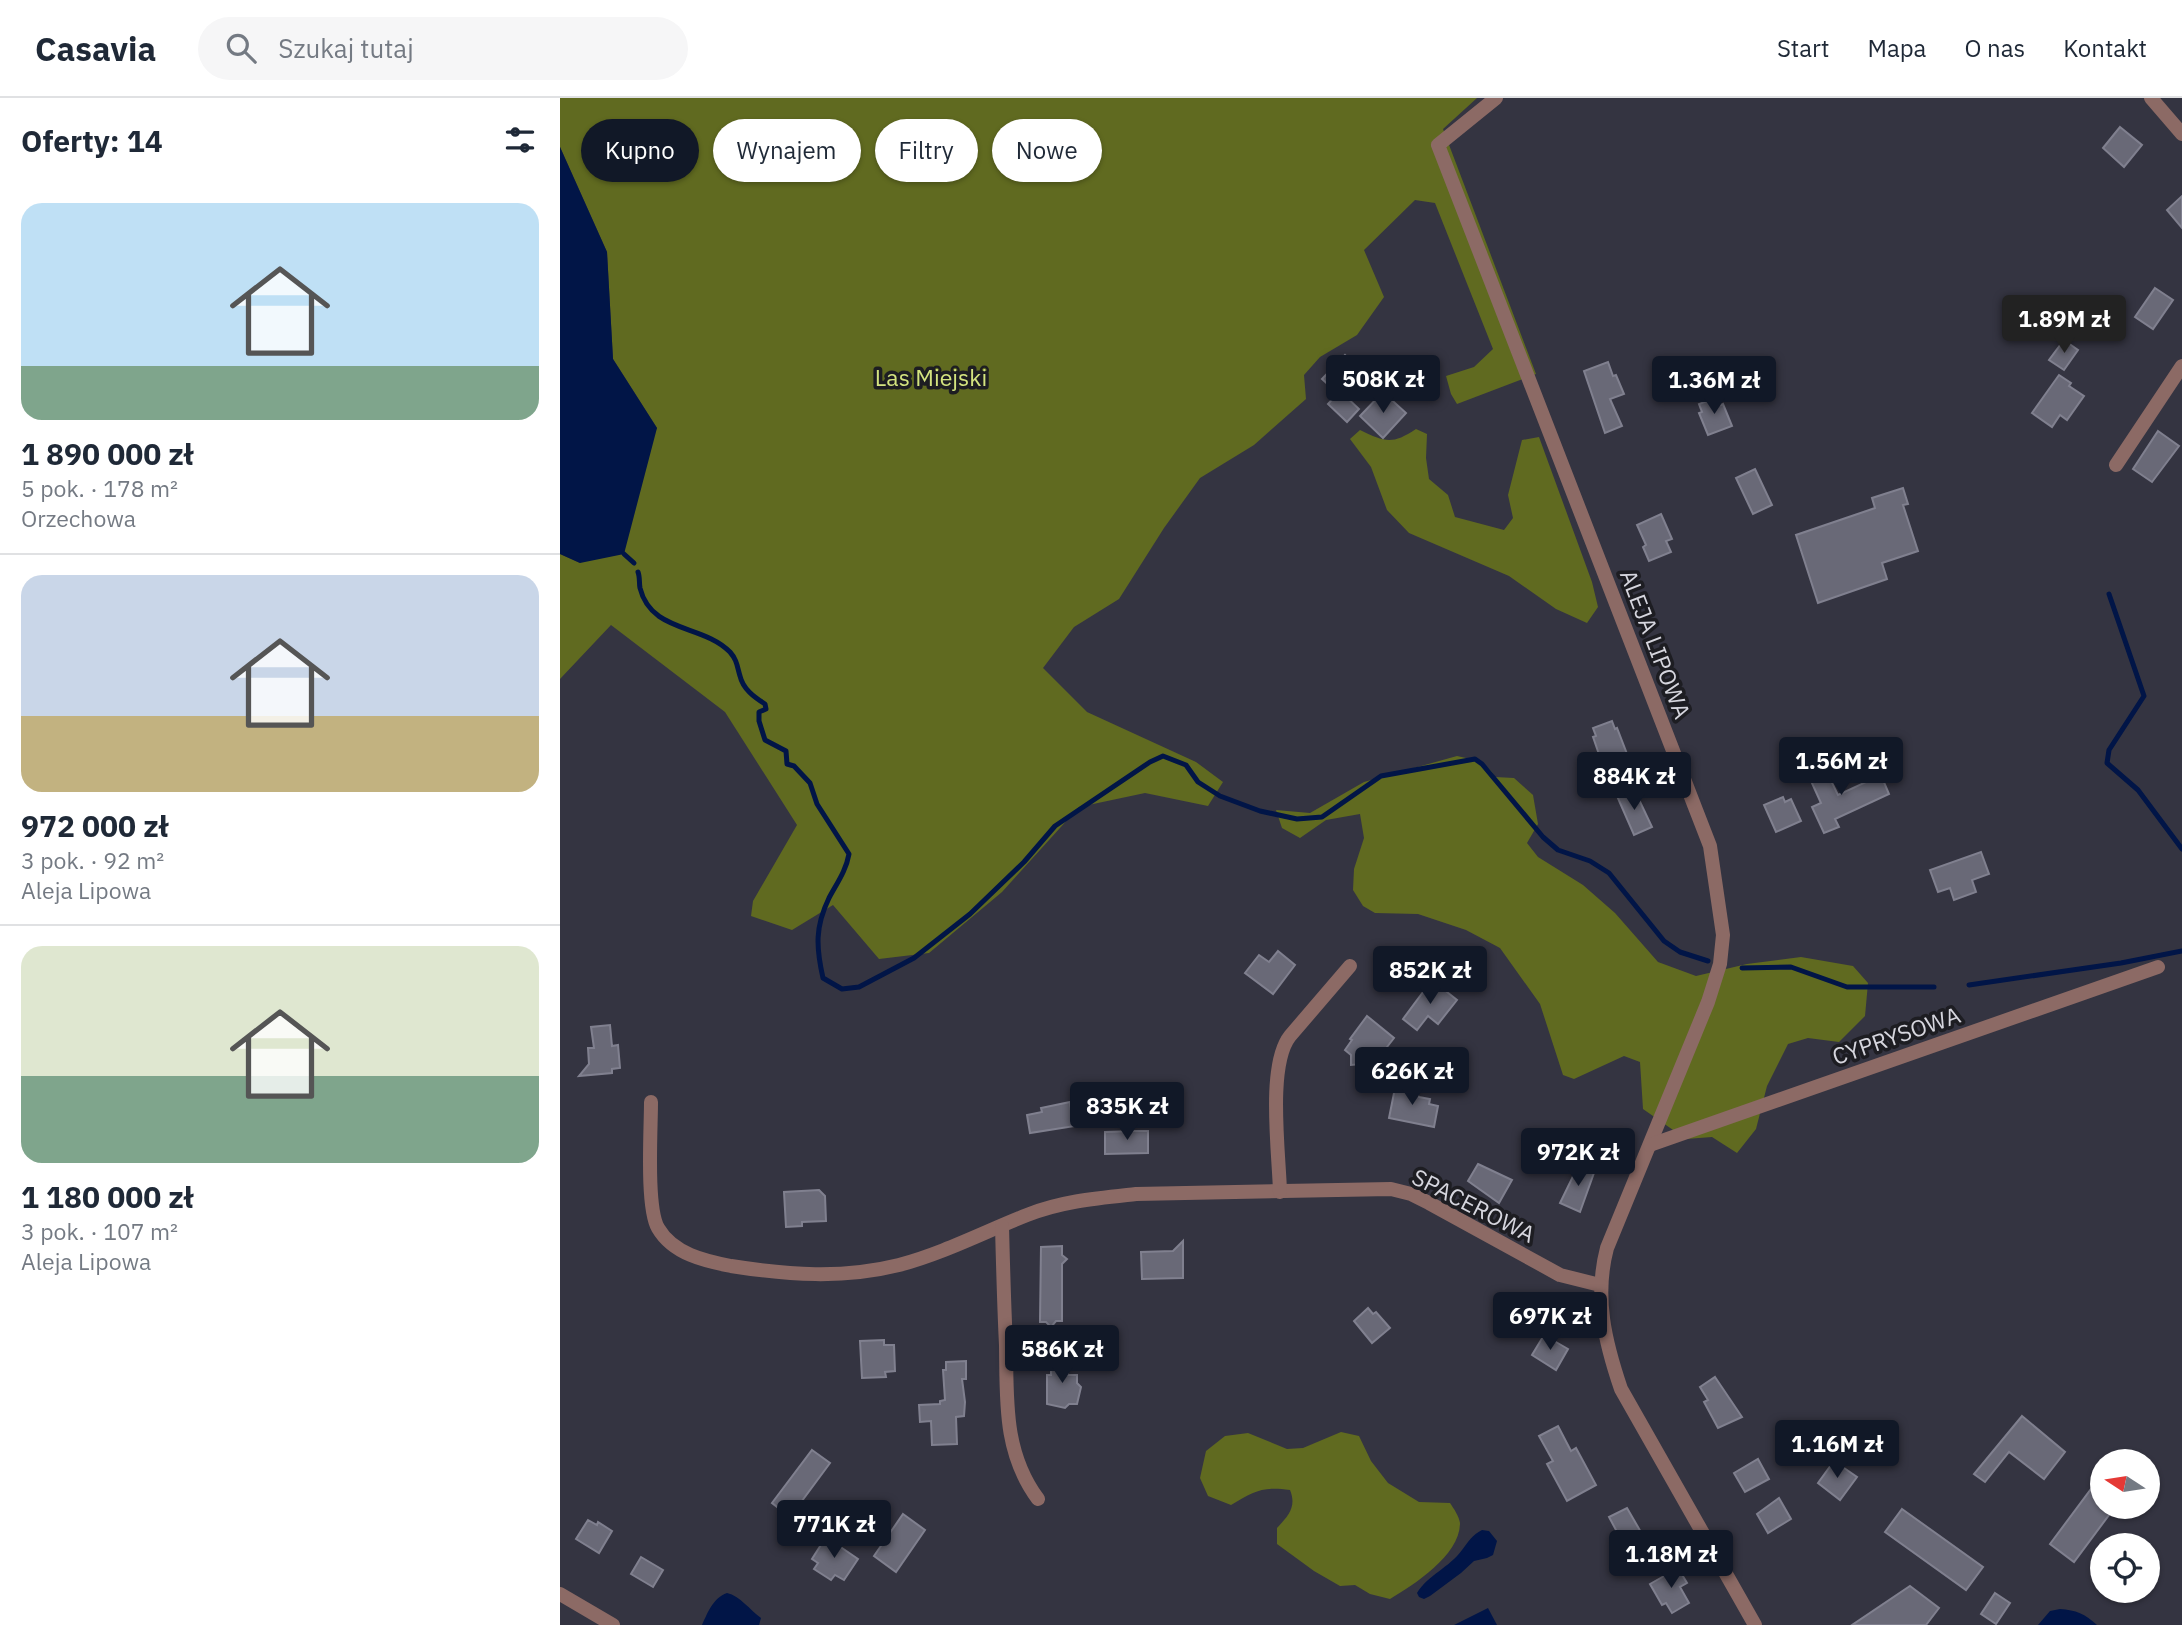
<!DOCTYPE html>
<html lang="pl">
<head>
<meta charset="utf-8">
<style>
	:root { --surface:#fff; --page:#f6f6f7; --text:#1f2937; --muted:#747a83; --line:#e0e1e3; --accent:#111827 }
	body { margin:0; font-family:"IBM Plex Sans",sans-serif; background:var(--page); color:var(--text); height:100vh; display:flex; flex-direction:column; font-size:26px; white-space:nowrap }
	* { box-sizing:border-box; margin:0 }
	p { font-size:23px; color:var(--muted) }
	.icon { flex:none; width:38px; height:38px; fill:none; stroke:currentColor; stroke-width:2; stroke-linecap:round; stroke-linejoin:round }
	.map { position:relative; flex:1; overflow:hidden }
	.details { display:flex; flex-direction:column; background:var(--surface); width:560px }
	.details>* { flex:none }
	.guide { position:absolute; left:21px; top:21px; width:665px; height:63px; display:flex; gap:14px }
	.needle { width:46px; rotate:282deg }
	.buttons { position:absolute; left:1530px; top:1351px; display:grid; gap:14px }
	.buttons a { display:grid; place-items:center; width:70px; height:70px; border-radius:50%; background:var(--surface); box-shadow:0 2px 5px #0004; font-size:35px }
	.price { position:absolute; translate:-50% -60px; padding:0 16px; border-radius:7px; background:var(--accent); color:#fff; font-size:23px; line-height:46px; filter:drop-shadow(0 2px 4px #0008) }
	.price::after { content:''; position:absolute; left:50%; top:42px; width:21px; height:16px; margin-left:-10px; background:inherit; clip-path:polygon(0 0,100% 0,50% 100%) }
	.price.current { background:#222; color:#fff }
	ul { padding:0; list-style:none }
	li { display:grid; align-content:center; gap:14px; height:371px; padding:0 21px }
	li+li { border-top:2px solid var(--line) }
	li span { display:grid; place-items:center; height:217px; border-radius:21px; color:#555 }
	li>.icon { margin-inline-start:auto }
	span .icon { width:126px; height:126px; fill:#fffc; stroke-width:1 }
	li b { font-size:30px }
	h2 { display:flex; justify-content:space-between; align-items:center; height:84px; padding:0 21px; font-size:30px }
	.chip { padding:0 24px; border-radius:32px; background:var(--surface); box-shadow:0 2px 5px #0004; font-size:24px; line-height:63px }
	.chip.current { background:var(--accent); color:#fff }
	header { display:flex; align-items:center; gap:42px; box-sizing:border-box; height:98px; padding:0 35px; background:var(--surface); border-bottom:2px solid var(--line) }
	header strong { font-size:33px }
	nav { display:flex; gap:38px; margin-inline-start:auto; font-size:24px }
	.search { width:490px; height:63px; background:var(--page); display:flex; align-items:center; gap:18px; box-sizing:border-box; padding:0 24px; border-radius:38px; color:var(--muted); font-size:26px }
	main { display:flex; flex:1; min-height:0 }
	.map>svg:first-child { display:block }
	.forest { fill:#606a20 }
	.water { fill:#011547 }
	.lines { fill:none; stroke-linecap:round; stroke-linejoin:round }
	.stream { stroke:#011547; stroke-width:5 }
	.building { fill:#696977; stroke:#80808f; stroke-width:2 }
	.street { stroke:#8c6a65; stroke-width:14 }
	.labels { text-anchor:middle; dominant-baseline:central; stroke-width:7; stroke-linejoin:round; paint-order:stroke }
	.park-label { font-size:23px; fill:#d4e47f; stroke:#1d1d22 }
	.street-label { font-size:23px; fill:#d6d6de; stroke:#1d1d22 }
</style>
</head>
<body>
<header>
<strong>Casavia</strong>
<div class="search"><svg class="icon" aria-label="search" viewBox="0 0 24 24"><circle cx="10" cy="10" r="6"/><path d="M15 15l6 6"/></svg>Szukaj tutaj</div>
<nav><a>Start</a><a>Mapa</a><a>O nas</a><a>Kontakt</a></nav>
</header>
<main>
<section class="details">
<h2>Oferty: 14<svg class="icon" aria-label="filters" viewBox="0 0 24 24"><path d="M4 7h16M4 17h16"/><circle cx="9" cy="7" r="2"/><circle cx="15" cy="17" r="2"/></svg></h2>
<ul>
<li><span style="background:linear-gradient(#bfe0f5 75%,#7fa58c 0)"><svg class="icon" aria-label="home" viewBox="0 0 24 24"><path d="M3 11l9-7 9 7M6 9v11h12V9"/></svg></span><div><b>1 890 000 zł</b><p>5 pok. · 178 m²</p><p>Orzechowa</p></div></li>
<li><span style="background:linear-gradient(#c9d6e8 65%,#c2b280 0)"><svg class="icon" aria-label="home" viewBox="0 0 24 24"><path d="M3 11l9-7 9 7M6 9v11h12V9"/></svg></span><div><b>972 000 zł</b><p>3 pok. · 92 m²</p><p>Aleja Lipowa</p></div></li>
<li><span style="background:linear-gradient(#dfe7d0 60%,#7fa58c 0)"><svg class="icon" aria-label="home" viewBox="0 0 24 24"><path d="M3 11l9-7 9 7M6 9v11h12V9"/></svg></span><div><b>1 180 000 zł</b><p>3 pok. · 107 m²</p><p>Aleja Lipowa</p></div></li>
</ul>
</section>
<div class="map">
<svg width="1622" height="1527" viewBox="0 0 1622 1527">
	<rect width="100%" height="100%" fill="#343441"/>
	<g class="forest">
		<path d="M0,0H917L883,31L976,276L897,306L891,296L886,278L914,269L933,251L875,105L855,102L804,152L824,199L797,237L760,259L744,277L746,301L694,347L640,380L604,430L559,501L514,529L483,570L527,614L636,664L663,684L648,708L585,695L519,709L442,794L369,855L319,861L273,807L232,832L191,818L193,803L237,727L165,614L51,527L0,581V456L20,465L97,330L53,261L47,154L0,49Z"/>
		<path d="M856,331L867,336L866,360L869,381L888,397L895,419L944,432L953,420L948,397L962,342L979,339L1032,484L1038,509L1027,525L996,511L949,478L849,435L827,412L811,369L790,341L800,332C825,344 832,347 856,331Z"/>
		<path d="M897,658C912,661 928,664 935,679L954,680L973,697L978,726L967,745L978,759L1023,787L1055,815L1098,864L1136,878L1187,866L1241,859L1293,868L1308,885L1305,918L1279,944L1248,940L1228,946L1207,988L1196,1031L1177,1055L1152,1039L1126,1041L1083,1011L1080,964L1064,958L1014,981L1003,977L980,906L940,850L906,832L858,816L815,815L803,808L793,792L794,771L804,740L800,716L766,722L740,740L722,730L716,712L750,715L804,684Z"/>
		<path d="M781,1334L799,1338L811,1363L828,1385L859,1404L890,1405C894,1411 899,1418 900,1425C900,1457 855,1486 830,1501L810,1496L795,1487L780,1488L754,1473L717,1446V1430C728,1418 737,1409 730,1392C703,1388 694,1393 671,1407L648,1398L640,1380L646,1353L665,1338L688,1335L727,1351L743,1350Z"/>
	</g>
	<g class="water">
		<path d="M0,49L47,154L53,261L97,330L64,456L20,465L0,456Z"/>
		<path d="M922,1432L929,1433L937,1443L933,1457L927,1460L914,1463L901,1475L870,1498L864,1501L859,1499L857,1495C868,1477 890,1469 902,1452C909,1443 912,1437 922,1432Z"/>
		<path d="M167,1495C180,1498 190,1512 201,1520L199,1527H142C148,1514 153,1500 167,1495Z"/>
		<path d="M928,1510L937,1527H894Z"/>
		<path d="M1500,1511C1516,1512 1525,1516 1537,1527H1478L1490,1513Z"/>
	</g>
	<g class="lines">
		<g class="stream">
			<path d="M64,456L74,465"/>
			<path d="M78,474C80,479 79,485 80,490C91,535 143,526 170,554C177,562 177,568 180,578C183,591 194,599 205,606L206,611L199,614V623L205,642L226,653L227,666L234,668L250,685L257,706L289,756C286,773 277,785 269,800C255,829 256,849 263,880L282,891L299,889L354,860L410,816L464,764L495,728L590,664L603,658L626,667L638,684L660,698L700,713L737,721L762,719L821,678L915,661L922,666L983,739L998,752L1030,763L1049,775L1104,843L1120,854L1148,863"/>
			<path d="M1549,496L1584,598L1549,652L1547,665L1578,692L1622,751"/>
			<path d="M1182,870L1231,869L1287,889H1374"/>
			<path d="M1409,887L1561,865L1622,853"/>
		</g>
	</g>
	<g class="building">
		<path d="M1560,29L1582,47L1564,69L1543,50Z"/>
		<path d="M1622,98V130L1607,112Z"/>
		<path d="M1595,190L1613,202L1593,231L1575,219Z"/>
		<path d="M1504,242L1518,252L1504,272L1489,262Z"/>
		<path d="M785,257L795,267L773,291L762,281Z"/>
		<path d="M1048,264L1053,278L1056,277L1064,296L1050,301L1062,328L1045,335L1024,273Z"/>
		<path d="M1499,277L1511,285L1509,288L1524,298L1507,322L1500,317L1492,329L1472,315Z"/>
		<path d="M780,293L799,311L787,324L768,306Z"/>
		<path d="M823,294L846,315L823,340L800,318Z"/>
		<path d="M1158,299L1161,307L1163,306L1172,328L1148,337L1139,315L1142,314L1139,306Z"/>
		<path d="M1598,333L1619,348L1592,384L1573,371Z"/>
		<path d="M1195,371L1212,407L1193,416L1176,380Z"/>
		<path d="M1343,390L1348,406L1343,407L1358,453L1322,465L1327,481L1258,505L1236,437L1315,410L1312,400Z"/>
		<path d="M1101,416L1112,441L1106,443L1111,454L1089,463L1083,449L1086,447L1077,427Z"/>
		<path d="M1052,623L1055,631L1057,630L1067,656L1042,665L1033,639L1036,638L1033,630Z"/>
		<path d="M1262,664L1278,697L1321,677L1329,696L1275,721L1279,729L1264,735L1252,709L1261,705L1246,672Z"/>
		<path d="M1074,691L1092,729L1074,737L1057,698Z"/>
		<path d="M1223,699L1225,704L1231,701L1241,723L1216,734L1204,707Z"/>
		<path d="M1421,754L1429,776L1412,782L1416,794L1394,802L1390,790L1378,794L1370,772Z"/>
		<path d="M718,853L735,867L713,896L685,875L699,857L709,864Z"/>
		<path d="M872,882L897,902L878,926L868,918L857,932L843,921Z"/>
		<path d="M807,918L834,940L809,972L802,966L791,967V957L785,952L792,942L790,941Z"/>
		<path d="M50,927L52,948L58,947L60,970L52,971V975L19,978L29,966L28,950H34L31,929Z"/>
		<path d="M847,981L859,999L870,1001L869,1006L878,1008L874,1029L829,1020L835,990Z"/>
		<path d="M510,1004L511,1012L517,1015L514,1021L515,1028L470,1035L467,1017L482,1014L481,1010Z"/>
		<path d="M574,1033H588V1055L545,1056V1034Z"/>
		<path d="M918,1066L952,1082L939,1105L908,1083Z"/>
		<path d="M1019,1066L1035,1072L1020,1114L1000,1105Z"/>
		<path d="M259,1092L265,1098L266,1123L242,1124V1128L226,1129L224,1094Z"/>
		<path d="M623,1143V1180L582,1181L581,1154L613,1153Z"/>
		<path d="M502,1148V1157L507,1161L502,1166V1223H496L491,1229L486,1224H480L481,1149Z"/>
		<path d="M808,1210L813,1216L816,1214L830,1230L812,1245L794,1223Z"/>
		<path d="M984,1237L1008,1251L996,1272L972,1257Z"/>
		<path d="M324,1242V1247H334L335,1273L325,1274L326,1279L302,1280L300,1243Z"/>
		<path d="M491,1260H508V1277H517V1285L521,1289L517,1306H509L505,1310L487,1306V1277H491Z"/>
		<path d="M406,1263V1281H402L405,1304L404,1318L396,1319L397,1346L372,1347L371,1323L360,1324L359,1307L380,1306V1303L385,1302L383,1272H386V1264Z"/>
		<path d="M1155,1279L1182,1319L1158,1330L1144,1304L1148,1302L1140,1289Z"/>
		<path d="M1462,1318L1505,1354L1484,1381L1449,1354L1425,1384L1414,1376Z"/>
		<path d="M998,1328L1011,1353L1016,1350L1036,1387L1007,1403L987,1366L993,1363L979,1338Z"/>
		<path d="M252,1352L270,1365L230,1419L212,1405Z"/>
		<path d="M1198,1361L1209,1381L1185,1394L1174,1375Z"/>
		<path d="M1274,1363L1297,1379L1280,1402L1258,1385Z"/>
		<path d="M1534,1387L1542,1393V1409H1555L1514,1464L1490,1446Z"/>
		<path d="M1219,1400L1231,1421L1208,1435L1197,1416Z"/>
		<path d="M1067,1410L1089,1448L1070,1458L1049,1419Z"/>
		<path d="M1342,1411L1423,1469L1406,1492L1325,1434Z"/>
		<path d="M343,1416L365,1432L336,1474L314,1458Z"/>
		<path d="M28,1422L37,1427L38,1424L52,1433L39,1455L16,1441Z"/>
		<path d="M266,1439L298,1461L284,1482L275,1477L271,1482L254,1471L258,1465L252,1461Z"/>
		<path d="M81,1459L103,1472L93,1489L71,1476Z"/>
		<path d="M1118,1470L1127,1485L1120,1489L1129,1505L1112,1515L1106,1505L1102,1507L1090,1486Z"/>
		<path d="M1350,1488L1379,1510L1366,1527H1292Z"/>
		<path d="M1435,1495L1450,1505L1436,1526L1421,1516Z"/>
	</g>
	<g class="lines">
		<g class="street">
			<path d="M936,0L878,47L1150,748L1163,837L1160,866L1148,904L1047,1150C1034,1199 1045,1244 1061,1291L1195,1527"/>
			<path d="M1591,0L1622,36"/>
			<path d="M1556,367L1622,268"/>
			<path d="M91,1004C91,1032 86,1109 98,1130C113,1156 145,1163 171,1168C228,1177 283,1181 339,1167C384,1155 424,1134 467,1117C502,1103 539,1100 576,1096L831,1091L851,1096L869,1105L1000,1177L1040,1187"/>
			<path d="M1090,1047L1598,869"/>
			<path d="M720,1094C719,1055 707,967 730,938L790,868"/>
			<path d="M442,1128C443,1168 444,1207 446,1247C447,1301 443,1354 478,1401"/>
			<path d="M0,1496L53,1527"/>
		</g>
	</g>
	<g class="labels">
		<g class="park-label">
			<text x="371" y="279">Las Miejski</text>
		</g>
		<g class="street-label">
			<text transform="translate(1096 546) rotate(69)">ALEJA LIPOWA</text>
			<text transform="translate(1336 937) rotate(-19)">CYPRYSOWA</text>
			<text transform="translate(914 1107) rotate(27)">SPACEROWA</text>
		</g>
	</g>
</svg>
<div class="buttons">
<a><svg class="needle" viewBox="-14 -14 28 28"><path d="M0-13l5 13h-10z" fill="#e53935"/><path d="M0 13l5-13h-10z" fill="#747a83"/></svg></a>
<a><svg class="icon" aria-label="locate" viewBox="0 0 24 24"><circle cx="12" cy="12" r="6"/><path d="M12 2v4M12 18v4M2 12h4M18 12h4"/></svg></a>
</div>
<b class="price current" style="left:1504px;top:257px">1.89M zł</b>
<b class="price" style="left:823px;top:317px">508K zł</b>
<b class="price" style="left:1154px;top:318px">1.36M zł</b>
<b class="price" style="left:1281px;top:699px">1.56M zł</b>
<b class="price" style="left:1074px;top:714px">884K zł</b>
<b class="price" style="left:870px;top:908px">852K zł</b>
<b class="price" style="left:852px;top:1009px">626K zł</b>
<b class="price" style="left:567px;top:1044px">835K zł</b>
<b class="price" style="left:1018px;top:1090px">972K zł</b>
<b class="price" style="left:990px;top:1254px">697K zł</b>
<b class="price" style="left:502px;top:1287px">586K zł</b>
<b class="price" style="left:1277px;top:1382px">1.16M zł</b>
<b class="price" style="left:274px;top:1462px">771K zł</b>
<b class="price" style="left:1111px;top:1492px">1.18M zł</b>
<div class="guide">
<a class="chip current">Kupno</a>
<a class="chip">Wynajem</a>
<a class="chip">Filtry</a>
<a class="chip">Nowe</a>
</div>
</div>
</main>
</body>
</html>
